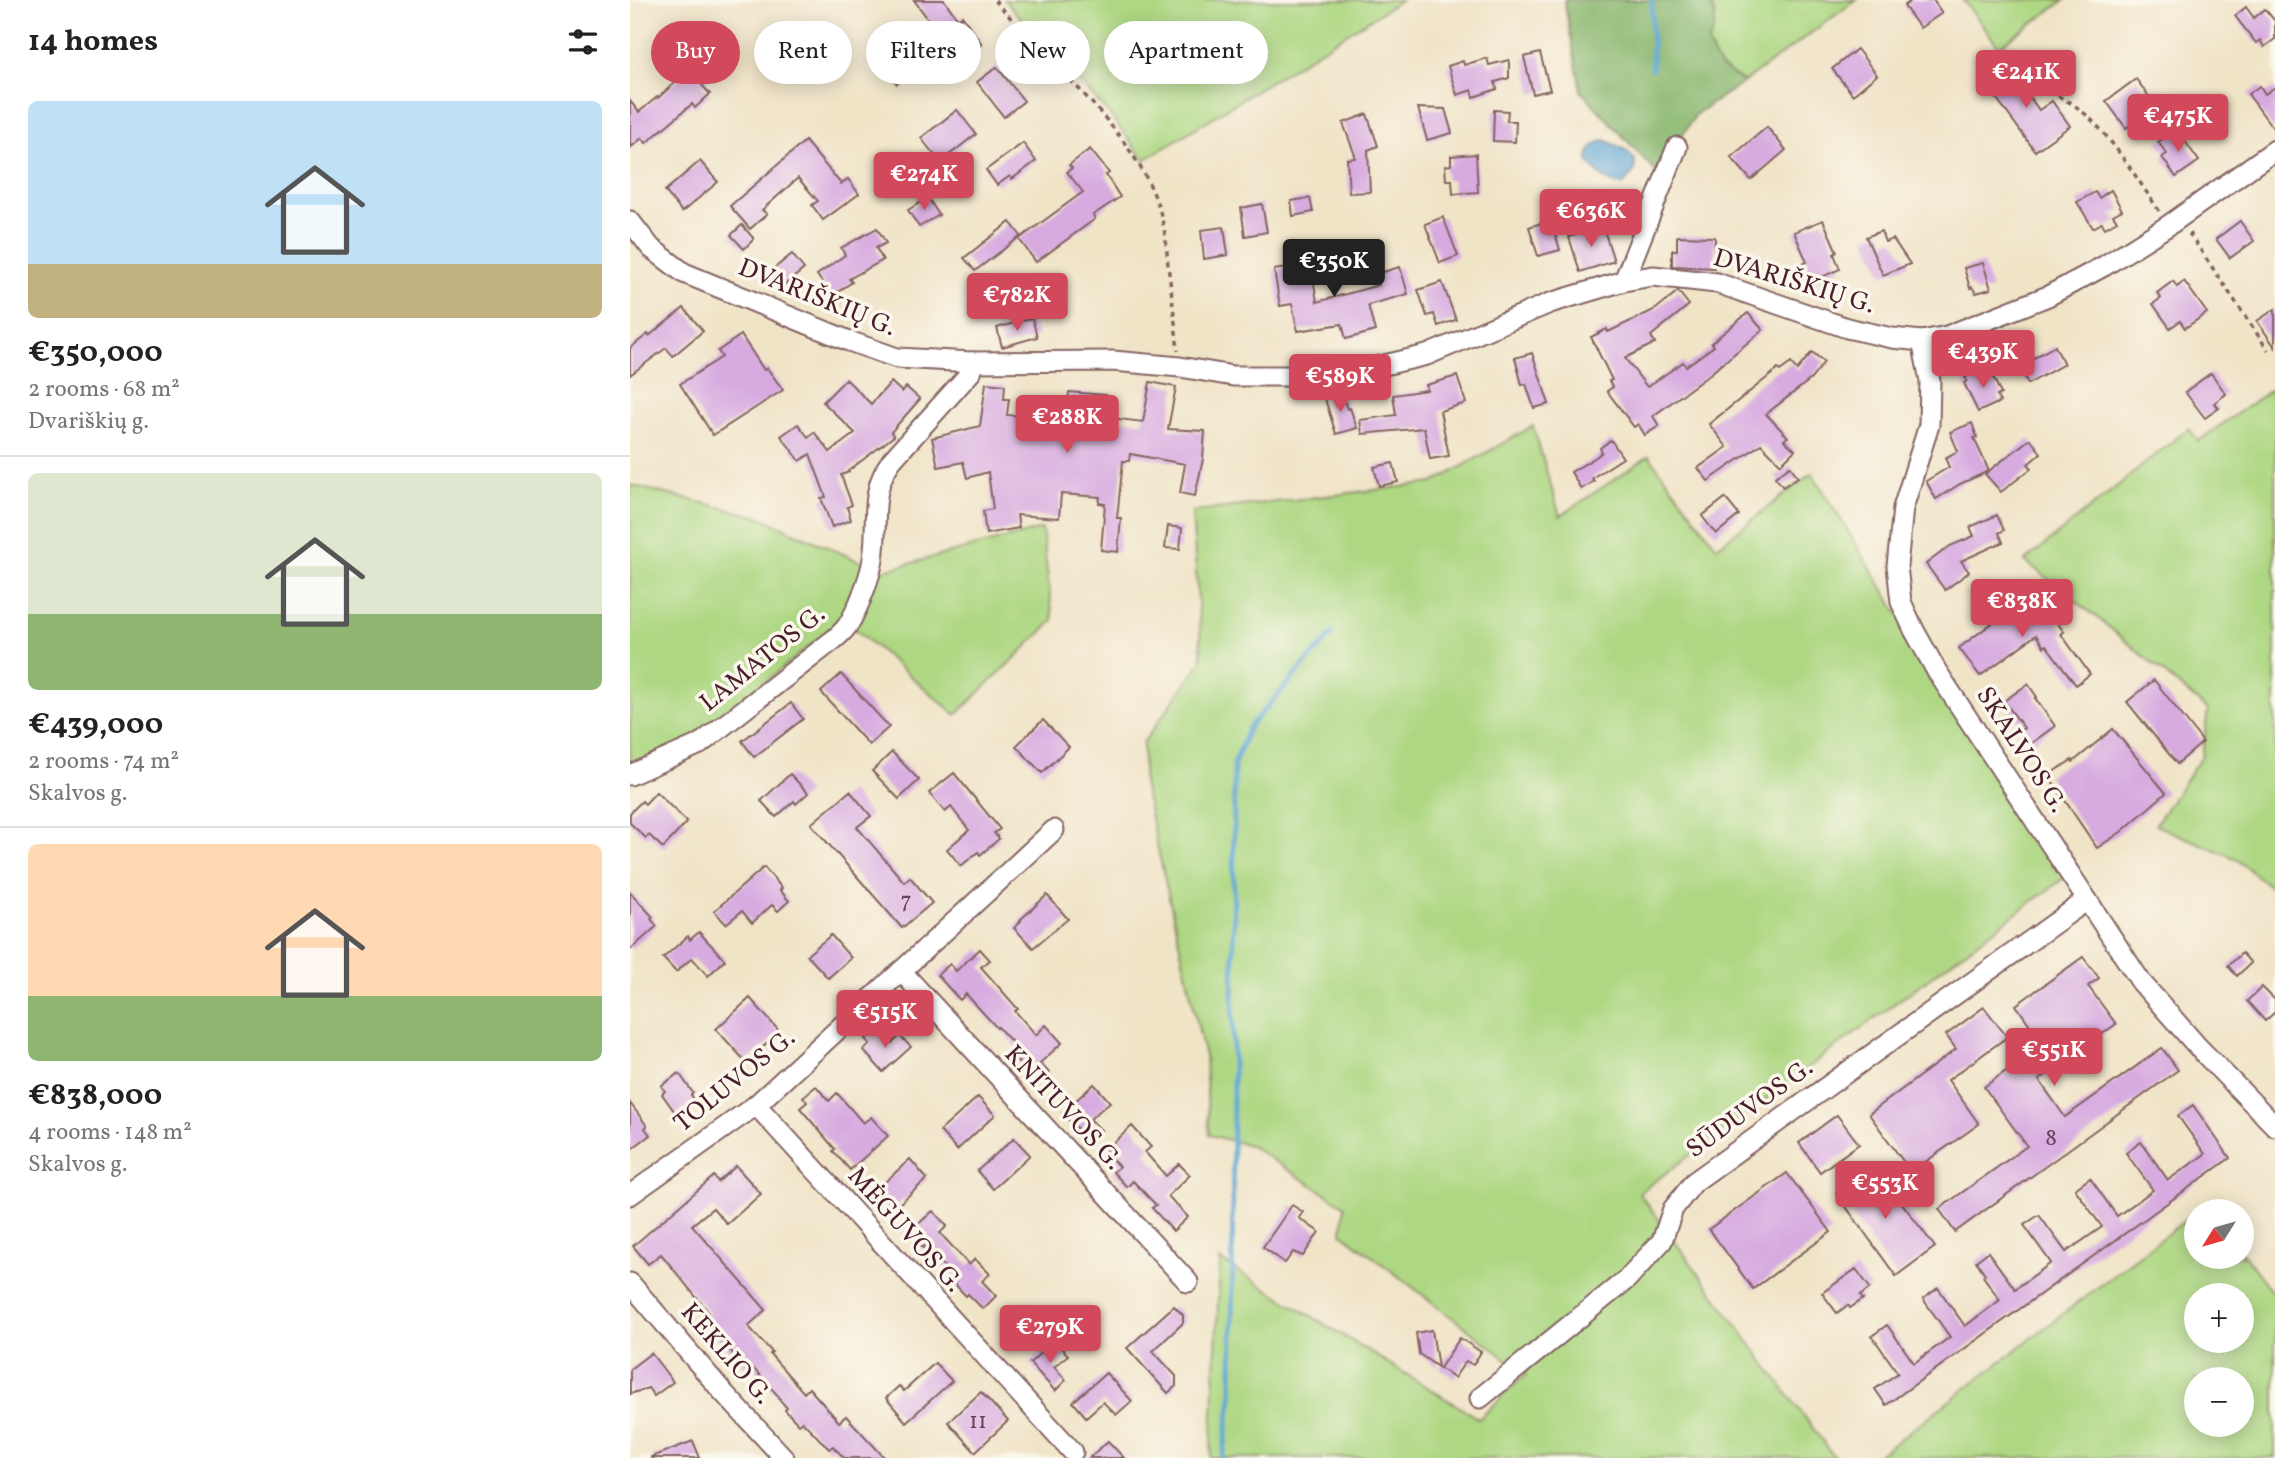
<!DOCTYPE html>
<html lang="en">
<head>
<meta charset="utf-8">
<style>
	:root { --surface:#fff; --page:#f2f2f2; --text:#222; --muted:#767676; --line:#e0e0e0; --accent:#d1495b }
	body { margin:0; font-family:Vollkorn,serif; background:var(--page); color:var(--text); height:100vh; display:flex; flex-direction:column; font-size:26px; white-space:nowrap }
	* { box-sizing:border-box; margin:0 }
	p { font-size:23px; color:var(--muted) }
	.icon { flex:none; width:38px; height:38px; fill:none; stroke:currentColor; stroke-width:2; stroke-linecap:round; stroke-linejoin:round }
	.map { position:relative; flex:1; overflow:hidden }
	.sheet { display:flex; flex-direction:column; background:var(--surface); width:630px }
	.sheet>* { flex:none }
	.top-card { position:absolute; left:21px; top:21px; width:665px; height:63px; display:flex; gap:14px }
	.needle { width:46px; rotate:233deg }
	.buttons { position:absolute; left:1554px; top:1199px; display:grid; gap:14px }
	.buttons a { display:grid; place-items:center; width:70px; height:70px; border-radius:50%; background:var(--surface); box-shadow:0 4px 18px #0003; font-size:35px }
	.price { position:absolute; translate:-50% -60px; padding:0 16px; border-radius:7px; background:var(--accent); color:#fff; font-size:23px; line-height:46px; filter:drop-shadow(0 2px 4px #0008) }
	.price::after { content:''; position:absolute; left:50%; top:42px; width:21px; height:16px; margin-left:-10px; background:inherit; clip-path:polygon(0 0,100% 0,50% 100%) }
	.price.current { background:#222; color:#fff }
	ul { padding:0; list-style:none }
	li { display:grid; align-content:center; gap:14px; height:371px; padding:0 28px }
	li+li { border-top:2px solid var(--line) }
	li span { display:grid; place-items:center; height:217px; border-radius:10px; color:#555 }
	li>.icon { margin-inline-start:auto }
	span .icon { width:126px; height:126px; fill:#fffc; stroke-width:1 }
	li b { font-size:30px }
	h2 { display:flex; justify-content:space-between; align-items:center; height:84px; padding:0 28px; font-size:30px }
	.pill { padding:0 24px; border-radius:32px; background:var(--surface); box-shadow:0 4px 18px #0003; font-size:24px; line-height:63px }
	.pill.current { background:var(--accent); color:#fff }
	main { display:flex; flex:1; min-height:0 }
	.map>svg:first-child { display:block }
	.green { fill:#add782; stroke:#7c7b56; stroke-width:2; fill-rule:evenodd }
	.forest { fill:#8ab870; stroke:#6a6c4e; stroke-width:2 }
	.water { fill:#5ba4d2; stroke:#52627e; stroke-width:2 }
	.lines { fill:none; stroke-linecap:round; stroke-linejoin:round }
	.stream { stroke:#5ba4d2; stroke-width:5 }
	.building { fill:#d7aae0 }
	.minor-casing { stroke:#846462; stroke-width:23 }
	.path { stroke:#846462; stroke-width:3.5; stroke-dasharray:5 5; stroke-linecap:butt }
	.minor { stroke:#fff; stroke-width:19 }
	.labels { text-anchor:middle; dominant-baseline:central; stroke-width:7; stroke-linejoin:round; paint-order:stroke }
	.number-label { font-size:23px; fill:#6d4258 }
	.street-label { font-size:26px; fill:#4a1f2b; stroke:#fbf7ec }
</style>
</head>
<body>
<main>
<section class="sheet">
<h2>14 homes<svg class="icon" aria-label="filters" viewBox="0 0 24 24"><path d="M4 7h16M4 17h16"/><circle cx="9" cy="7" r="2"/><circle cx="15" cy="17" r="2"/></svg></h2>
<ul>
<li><span style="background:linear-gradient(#bfe0f5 75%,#c2b280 0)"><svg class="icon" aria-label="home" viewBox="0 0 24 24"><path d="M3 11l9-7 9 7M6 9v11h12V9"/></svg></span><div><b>€350,000</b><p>2 rooms · 68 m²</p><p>Dvariškių g.</p></div></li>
<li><span style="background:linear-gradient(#dfe7d0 65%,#8fb573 0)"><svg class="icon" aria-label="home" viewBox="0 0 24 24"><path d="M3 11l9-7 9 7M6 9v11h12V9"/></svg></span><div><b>€439,000</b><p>2 rooms · 74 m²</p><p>Skalvos g.</p></div></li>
<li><span style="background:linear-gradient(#ffd9b3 70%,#8fb573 0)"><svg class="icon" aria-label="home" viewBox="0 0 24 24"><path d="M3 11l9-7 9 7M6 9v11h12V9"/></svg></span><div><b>€838,000</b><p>4 rooms · 148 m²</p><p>Skalvos g.</p></div></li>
</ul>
</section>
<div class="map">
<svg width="1645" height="1458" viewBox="0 0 1645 1458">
	<rect width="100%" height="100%" fill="#fbf7ec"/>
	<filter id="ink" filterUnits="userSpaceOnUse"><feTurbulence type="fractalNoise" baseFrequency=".0143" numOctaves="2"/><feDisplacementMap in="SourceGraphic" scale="14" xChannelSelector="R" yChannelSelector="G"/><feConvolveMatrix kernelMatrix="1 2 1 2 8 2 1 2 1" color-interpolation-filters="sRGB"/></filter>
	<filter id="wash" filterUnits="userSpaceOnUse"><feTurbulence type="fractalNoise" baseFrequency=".00686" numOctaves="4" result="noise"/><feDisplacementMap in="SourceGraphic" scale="28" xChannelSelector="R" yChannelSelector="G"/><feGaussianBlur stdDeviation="1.57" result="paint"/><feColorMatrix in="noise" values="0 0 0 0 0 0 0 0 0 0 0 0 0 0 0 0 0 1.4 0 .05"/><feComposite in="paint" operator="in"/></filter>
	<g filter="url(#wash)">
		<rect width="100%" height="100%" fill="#f0e4c7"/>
		<g class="green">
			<path d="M374,0H771L514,160L479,114Z"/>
			<path d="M1076,0H1226L1114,82L1090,67L1078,44C1085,28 1090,14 1076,0Z"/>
			<path d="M1333,0H1435L1369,47Z"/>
			<path d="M1645,387V891L1605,858L1525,825L1572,756L1578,710L1474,623L1395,561L1559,428L1568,441Z"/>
			<path d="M903,426L930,516L1019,456L1087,547L1182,473L1268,613L1438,875L1009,1193L1205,1458H581L590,1260L849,1419L896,1374L712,1233L715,1206L619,1145L579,1135L575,1057L513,783V743L572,661L562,512L803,483Z"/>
			<path d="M0,485L130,517L251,571L412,529L423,621L326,715L213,619L68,736L0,767Z"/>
			<path d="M1566,1212V1256H1612V1252L1645,1296V1458H1245ZM1566,1295H1612V1340H1566ZM1566,1379H1612V1424H1566Z"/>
		</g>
		<path class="forest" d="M934,0H1076C1090,14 1085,29 1078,44L1090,67L1114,82L1066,114L1028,174L951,91Z"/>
		<path class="water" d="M975,140L996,150L1005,160V170L993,185C979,186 966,172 958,161C957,151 966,142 975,140Z"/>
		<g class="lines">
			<g class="stream">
				<path d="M1022,70V0"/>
				<path d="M593,1458L602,1397L604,764L619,727L702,634"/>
			</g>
		</g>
		<g id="blocks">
			<g class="building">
				<path d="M284,0H314L328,19L332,16L352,44L333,58L313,31L309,34Z"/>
				<path d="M1282,0H1303L1312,13L1290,28L1274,6Z"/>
				<path d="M1616,7L1624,18L1635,9L1645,21V39L1634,47L1630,40L1626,43L1605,16Z"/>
				<path d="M270,31L294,61L267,84L242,55Z"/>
				<path d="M44,38L66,63L79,51L93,66L72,85L80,94L65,108L62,104L16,143L12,138L0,148V101L9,112L27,97L28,98L54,74L32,48Z"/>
				<path d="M1227,49L1247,75L1223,95L1202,69Z"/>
				<path d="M910,53L920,90L903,94L894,57Z"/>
				<path d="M857,58L859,65L879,60V78L865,82L867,89L844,97L842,90L827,95L818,66L833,61L834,65Z"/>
				<path d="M1377,65L1409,110L1422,101L1440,126L1405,151L1354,81Z"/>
				<path d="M367,67L394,101L374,117L347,82Z"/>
				<path d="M1506,79L1526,106L1496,128L1476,101Z"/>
				<path d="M1630,86L1635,94L1645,87V131L1618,94Z"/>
				<path d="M788,108L815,109L822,133L797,140Z"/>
				<path d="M327,110L346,134L310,162L291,138Z"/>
				<path d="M864,110L878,111L877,121H886L885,142L863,141Z"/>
				<path d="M737,114L748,146L738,150L740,192L719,193L717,159L726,158L713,123Z"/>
				<path d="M1137,127L1156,150L1121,180L1101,157Z"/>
				<path d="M1547,130L1569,161L1546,177L1532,157L1537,154L1528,142Z"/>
				<path d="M175,141L211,184L218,179L229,194L193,220L182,205L188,201L168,178L132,210L137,214L120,229L100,206Z"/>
				<path d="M393,143L406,161L382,179L380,176L367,185L356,170Z"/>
				<path d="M460,149L479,173L476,175L490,197L463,215L465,219L406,262L389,239L453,192L437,172L442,168L439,165Z"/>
				<path d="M846,154L848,192L823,194L822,180H816L815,166L821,165V156Z"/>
				<path d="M70,161L88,182L52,212L35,191Z"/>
				<path d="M1481,190L1492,210L1483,215L1487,221L1475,228L1472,223L1463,228L1447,202L1465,192L1469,198Z"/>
				<path d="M298,198L309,215L289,227L278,210Z"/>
				<path d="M680,198L683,212L663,216L661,201Z"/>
				<path d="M1004,199L1008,212L1003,224L991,229L983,206Z"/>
				<path d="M632,204L637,232L615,236L611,208Z"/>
				<path d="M813,217L828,256L810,263L795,224Z"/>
				<path d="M921,220L930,250L908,256L899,227Z"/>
				<path d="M1193,220L1207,252L1204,254L1210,269L1181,282L1173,264L1177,262L1164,232Z"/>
				<path d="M1610,221L1624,241L1600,258L1586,239Z"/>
				<path d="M380,222L391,236L345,271L334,258Z"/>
				<path d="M112,225L124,239L114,249L101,235Z"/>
				<path d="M594,227L598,255L574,259L571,230Z"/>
				<path d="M973,227L984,261L950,272L939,237Z"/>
				<path d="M247,228L256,243L246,248L253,260L219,279L222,282L202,296L187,275L215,255L211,248Z"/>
				<path d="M1251,231L1255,242L1263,239L1280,264L1253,275L1236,237Z"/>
				<path d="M1047,236L1085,237L1084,268L1042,266V250H1047Z"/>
				<path d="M679,252L687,302L749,285L746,274L770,267L778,294L738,305L745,331L716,339L712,324L668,331L662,304L650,306L644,270L666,266L664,255Z"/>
				<path d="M162,254L174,269L152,287L140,272Z"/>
				<path d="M1353,263L1361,289L1346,293L1342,287L1340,288L1334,268Z"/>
				<path d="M1543,281L1547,287L1554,281L1577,313L1555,328L1550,321L1540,328L1523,304L1531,298L1527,293Z"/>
				<path d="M812,282L826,320L808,326L804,314L797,316L788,290Z"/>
				<path d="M1048,291L1059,305L1021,336L1025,343L995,358L1017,387L1053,362L1056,366L1084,346L1081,343L1118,313L1133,330L1075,378L1023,416L1029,426L1015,435L1008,424L1004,427L977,391L983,387L979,381L982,380L961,337L977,329L978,332L1026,309Z"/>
				<path d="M54,308L73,331L43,356L36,348L0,375V348L18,334L19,336Z"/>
				<path d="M1645,309V347L1627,321Z"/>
				<path d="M402,318L407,337L372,347L367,328Z"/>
				<path d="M111,335L134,370L137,368L153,390L83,435L50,384L92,357L88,351Z"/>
				<path d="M1425,346L1434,364L1398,384L1388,367Z"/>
				<path d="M1182,352L1194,362L1181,379L1136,414L1158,437L1154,440L1165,450L1151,464L1131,444L1078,481L1068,468L1097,447L1079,424L1148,369L1150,371L1161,363L1167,370Z"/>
				<path d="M902,353L919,404L904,408L896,384L892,385L885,358Z"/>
				<path d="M1351,369L1353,374L1360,370L1371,394L1367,396L1370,402L1348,412L1334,383L1337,381L1335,377Z"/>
				<path d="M1581,373L1596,394L1584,403L1589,408L1575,418L1555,392Z"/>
				<path d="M827,376L836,403L810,411L819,456L800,459L794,428L732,434L730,420L766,415L763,395L797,390L796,385Z"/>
				<path d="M216,379L241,404L261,382L272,392L276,387L290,399L261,432L264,436L218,471L219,472L211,475L222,505L217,507L221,520L202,527L191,498L196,497L180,454L170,461L151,436L168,424L178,437L184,432L200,452L225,433L193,402Z"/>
				<path d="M520,382L546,387L538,429L575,431L573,459L565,496L550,493L555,464L500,454L499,461H493L487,518H491L488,552L471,550L475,504L469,503L470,497L431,494L429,518L387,515L389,528L356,534L353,511L363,509L358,472L337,478L333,462L308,467L302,438L350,426L356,383L375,385L374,399H379L377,415L437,416L439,392L476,395L472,417L513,422Z"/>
				<path d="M712,393L717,409L720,408L727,428L706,434L695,399Z"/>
				<path d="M1342,423L1347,437L1344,438L1359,471L1330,484L1306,499L1296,481L1319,467L1315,458L1328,451L1320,432Z"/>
				<path d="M1400,439L1411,453L1398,464L1402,468L1371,492L1355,474Z"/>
				<path d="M981,440L993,458L962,478L964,481L951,489L941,472L966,457L972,452L970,448Z"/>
				<path d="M763,463L768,482L749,486L744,467Z"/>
				<path d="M1160,466L1168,477L1153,487L1145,477Z"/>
				<path d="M1095,498L1109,515L1086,534L1072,516Z"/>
				<path d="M1367,515L1374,530L1369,533L1373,542L1331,561L1339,572L1315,590L1296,564L1320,546L1344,536L1340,527Z"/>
				<path d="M538,526L552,528L550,549L535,548Z"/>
				<path d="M1390,596L1397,606L1409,598L1434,632L1431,634L1460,674L1446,685L1416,645L1414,647L1406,635L1350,676L1329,648L1377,612L1374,608Z"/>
				<path d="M211,674L259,727L239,745L191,692Z"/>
				<path d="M1524,680L1573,742L1547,764L1497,702Z"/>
				<path d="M1398,684L1407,697L1405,698L1425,726L1400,744L1390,731L1394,728L1374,701Z"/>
				<path d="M161,703L173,719L124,757L112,741Z"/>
				<path d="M413,720L439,747L412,773L386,746Z"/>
				<path d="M1483,729L1536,793L1491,832L1467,848L1418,775L1442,760L1443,762Z"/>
				<path d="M262,752L289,780L269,799L242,771Z"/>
				<path d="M324,773L370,829L364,833L369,839L350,855L348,852L331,866L317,849L339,830L321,807L315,812L299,793Z"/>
				<path d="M160,774L178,793L166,804L164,801L146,817L131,801Z"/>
				<path d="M220,791L241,816L227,827L274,882L280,877L302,903L272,928L181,824Z"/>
				<path d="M26,792L57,822L33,848L19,835L16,838L0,823V813L12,801L15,804Z"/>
				<path d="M134,867L152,888L150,890L159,901L148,911L142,905L122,923L112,911L96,924L84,911Z"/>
				<path d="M0,892L23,917L21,919L27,926L0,950Z"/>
				<path d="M417,895L438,919L403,948L384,928L391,921L390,920Z"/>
				<path d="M69,932L95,960L78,976L62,958L46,972L33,958L58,936L60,940Z"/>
				<path d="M201,935L221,958L198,978L177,955Z"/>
				<path d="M350,949L360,960L351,967L388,1009L385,1011L406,1035L416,1025L432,1043L410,1063L419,1073L409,1083L382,1056L389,1050L368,1027L367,1028L336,994L330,1000L307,975L320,964L326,971Z"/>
				<path d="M1612,953L1621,963L1607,976L1598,966Z"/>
				<path d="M1453,957L1469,978L1458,986L1486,1024L1409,1080L1435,1117L1532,1048L1548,1070L1325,1232L1309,1209L1397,1146L1354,1087L1413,1044L1386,1005Z"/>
				<path d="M1632,987L1645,1000V1012L1635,1021L1617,1001Z"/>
				<path d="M120,998L150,1032L116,1062L86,1029Z"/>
				<path d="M1354,1007L1377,1037L1318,1080L1349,1124L1281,1172L1239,1114L1326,1049L1316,1035Z"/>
				<path d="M249,1028L262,1043L270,1036L281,1047L253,1072L233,1050L240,1044L236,1039Z"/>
				<path d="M49,1073L63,1093L61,1095L66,1101L47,1115L32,1094L35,1091L31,1086Z"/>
				<path d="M464,1084L480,1102L460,1119L471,1130L460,1141L432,1113Z"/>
				<path d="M186,1086L199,1101L207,1093L233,1123L241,1117L258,1136L220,1170L203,1151L205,1149L170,1108L177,1102L173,1097Z"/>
				<path d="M348,1097L365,1115L327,1150L310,1131Z"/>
				<path d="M0,1103L17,1126L15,1128L20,1135L0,1150Z"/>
				<path d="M1563,1105L1600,1158L1256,1405L1245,1389L1268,1373L1242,1336L1257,1325L1284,1363L1320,1337L1293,1299L1308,1288L1335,1326L1370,1300L1353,1276L1355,1274L1346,1261L1358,1252L1385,1289L1421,1263L1394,1225L1409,1215L1436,1252L1472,1227L1445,1189L1460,1178L1487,1216L1523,1190L1496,1153L1511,1142L1538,1180L1575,1154L1548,1116Z"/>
				<path d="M1207,1115L1229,1144L1190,1172L1169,1143Z"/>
				<path d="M502,1126L521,1147L515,1152L536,1176L549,1164L560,1175L538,1196L558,1217L543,1231L522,1208L526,1205L503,1181L497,1187L483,1172L489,1167L475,1151Z"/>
				<path d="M384,1138L400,1155L363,1189L347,1171Z"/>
				<path d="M280,1159L297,1179L259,1213L242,1194Z"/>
				<path d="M106,1166L131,1194L97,1224L83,1208L62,1225L136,1310L118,1326L142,1352L140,1354L174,1393L179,1388L209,1422L216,1416L255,1458H214L203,1446L199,1449L172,1421L168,1424L155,1410L157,1408L149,1399L150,1398L124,1369L120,1372L72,1320L79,1313L31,1254L18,1264L3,1246L84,1176L88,1182Z"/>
				<path d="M1244,1166L1305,1247L1266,1276L1206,1193Z"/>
				<path d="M1157,1173L1201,1232L1123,1289L1079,1229Z"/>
				<path d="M662,1205L673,1212L669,1218L689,1232L673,1256L663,1252L655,1263L633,1247Z"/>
				<path d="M303,1211L317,1226L310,1233L339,1265L345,1259L360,1274L352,1281L366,1296L353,1309L338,1294L336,1296L322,1281L325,1278L295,1246L293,1248L278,1233Z"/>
				<path d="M1226,1269L1240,1288L1230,1296L1233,1299L1220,1308L1218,1305L1207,1313L1192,1293Z"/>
				<path d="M544,1306L553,1315V1323L523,1351L546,1376V1386L538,1393L497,1348Z"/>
				<path d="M802,1330L808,1367L789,1354L786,1333Z"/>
				<path d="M830,1338L851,1352L843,1365L836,1361L824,1378L810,1368Z"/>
				<path d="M424,1340L438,1355L424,1367L436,1380L425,1391L400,1363Z"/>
				<path d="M21,1353L43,1382L24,1396L18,1388L0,1394V1369Z"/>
				<path d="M305,1363L322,1381L276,1422L256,1398L269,1386L274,1391Z"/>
				<path d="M476,1373L502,1401L486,1415L473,1402L456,1417L443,1402Z"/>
				<path d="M351,1392L378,1421L345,1452L318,1422Z"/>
				<path d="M63,1441L70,1458H21V1457Z"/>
				<path d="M478,1441L494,1458H459Z"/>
			</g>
		</g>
	</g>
	<g filter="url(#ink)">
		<use href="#blocks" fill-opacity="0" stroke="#846462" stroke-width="2"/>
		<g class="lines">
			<defs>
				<g id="minor">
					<path d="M0,221L21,248L54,273L219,341L267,358L342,362L483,361L550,367L603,376H693L720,373L797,355L920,303L994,281L1023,276L1087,283L1217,328L1262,338L1292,341L1317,336L1418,296L1474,266L1539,225L1645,150"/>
					<path d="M994,281L1047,147"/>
					<path d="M1292,341L1300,381L1299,425L1273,508L1267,566L1271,602L1284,630L1306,670L1511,982L1568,1047L1645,1126"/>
					<path d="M0,775L70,744L198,644C205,639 213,632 218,625C228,609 240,578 243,559C249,522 238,492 262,460L341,372L342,362"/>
					<path d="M271,971L558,1282"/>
					<path d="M126,1105L443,1452"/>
					<path d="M0,1195L126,1105L424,830"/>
					<path d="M0,1283L92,1391L154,1458"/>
					<path d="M850,1398L997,1279L1032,1241L1043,1209L1064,1182L1457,900"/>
				</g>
			</defs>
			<use href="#minor" class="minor-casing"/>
			<g class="path">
				<path d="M365,0C419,65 516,138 533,224C536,237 537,252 538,266C542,294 545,323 548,351"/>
				<path d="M1410,87C1421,93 1433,98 1444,105C1476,127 1507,179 1530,212"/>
				<path d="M1559,233L1638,350"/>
			</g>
			<use href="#minor" class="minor"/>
		</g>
	</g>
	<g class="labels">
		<g class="number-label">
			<text x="276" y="902">7</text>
			<text x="1421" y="1139">8</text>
			<text x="348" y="1422">11</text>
		</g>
		<g class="street-label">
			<text transform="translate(1164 282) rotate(17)">DVARIŠKIŲ G.</text>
			<text transform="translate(187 298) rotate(22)">DVARIŠKIŲ G.</text>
			<text transform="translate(133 659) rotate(-39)">LAMATOS G.</text>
			<text transform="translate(1391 750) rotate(57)">SKALVOS G.</text>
			<text transform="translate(105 1081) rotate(-39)">TOLUVOS G.</text>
			<text transform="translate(433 1108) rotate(47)">KNITUVOS G.</text>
			<text transform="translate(1120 1109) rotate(-36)">SŪDUVOS G.</text>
			<text transform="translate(275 1230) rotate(48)">MĖGUVOS G.</text>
			<text transform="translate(96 1354) rotate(49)">KEKLIO G.</text>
		</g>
	</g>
</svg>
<div class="buttons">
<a><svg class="needle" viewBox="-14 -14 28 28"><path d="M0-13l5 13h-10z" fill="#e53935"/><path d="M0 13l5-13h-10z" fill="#767676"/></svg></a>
<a>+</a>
<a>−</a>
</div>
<b class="price" style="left:1396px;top:110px">€241K</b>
<b class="price" style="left:1548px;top:154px">€475K</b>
<b class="price" style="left:294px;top:212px">€274K</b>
<b class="price" style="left:961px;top:249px">€636K</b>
<b class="price current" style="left:704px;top:299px">€350K</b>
<b class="price" style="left:387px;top:333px">€782K</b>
<b class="price" style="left:1353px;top:390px">€439K</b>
<b class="price" style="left:710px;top:414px">€589K</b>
<b class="price" style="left:437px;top:455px">€288K</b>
<b class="price" style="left:1392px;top:639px">€838K</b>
<b class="price" style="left:255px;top:1050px">€515K</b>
<b class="price" style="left:1424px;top:1088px">€551K</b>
<b class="price" style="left:1255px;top:1221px">€553K</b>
<b class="price" style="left:420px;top:1365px">€279K</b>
<div class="top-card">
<a class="pill current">Buy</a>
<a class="pill">Rent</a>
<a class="pill">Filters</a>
<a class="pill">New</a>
<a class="pill">Apartment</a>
</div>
</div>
</main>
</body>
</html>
